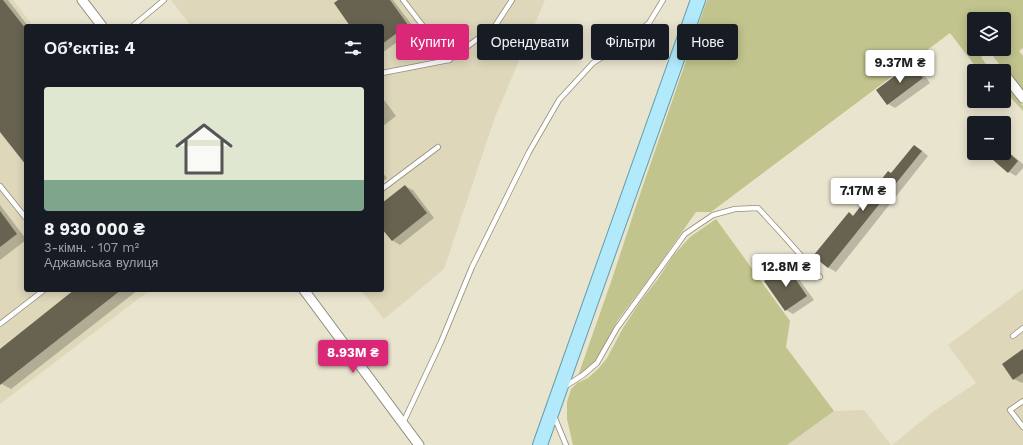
<!DOCTYPE html>
<html lang="uk">
<head>
<meta charset="utf-8">
<style>
	:root { --surface:#171b24; --page:#20242c; --text:#f1f3f6; --muted:#9ea1a6; --line:#363941; --accent:#db2777 }
	body { margin:0; font-family:"Work Sans",sans-serif; background:var(--page); color:var(--text); height:100vh; display:flex; flex-direction:column; font-size:15px; white-space:nowrap }
	* { box-sizing:border-box; margin:0 }
	p { font-size:13px; color:var(--muted) }
	.icon { flex:none; width:22px; height:22px; fill:none; stroke:currentColor; stroke-width:2; stroke-linecap:round; stroke-linejoin:round }
	.map { position:relative; flex:1; overflow:hidden }
	.panel { position:absolute; left:24px; top:24px; width:360px; height:268px; display:flex; flex-direction:column; background:var(--surface); border-radius:4px; box-shadow:0 2px 10px #0003 }
	.panel>* { flex:none }
	.top-card { position:absolute; left:396px; top:24px; width:380px; height:36px; display:flex; gap:8px }
	.fabs { position:absolute; left:967px; top:12px; display:grid; gap:8px }
	.fabs a { display:grid; place-items:center; width:44px; height:44px; border-radius:4px; background:var(--surface); box-shadow:0 2px 10px #0003; font-size:20px }
	.price { position:absolute; translate:-50% -34px; padding:0 9px; border-radius:4px; background:#fff; color:#222; font-size:13px; line-height:26px; filter:drop-shadow(0 1px 2px #0008) }
	.price::after { content:''; position:absolute; left:50%; top:24px; width:12px; height:9px; margin-left:-6px; background:inherit; clip-path:polygon(0 0,100% 0,50% 100%) }
	.price.on { background:var(--accent); color:#fff }
	ul { padding:0; list-style:none }
	li { display:grid; align-content:center; gap:8px; height:212px; padding:0 20px }
	li+li { border-top:1px solid var(--line) }
	li span { display:grid; place-items:center; height:124px; border-radius:4px; color:#555 }
	li>.icon { margin-inline-start:auto }
	span .icon { width:72px; height:72px; fill:#fffc; stroke-width:1 }
	li b { font-size:17px }
	h2 { display:flex; justify-content:space-between; align-items:center; height:48px; padding:0 20px; font-size:17px }
	.tag { padding:0 14px; border-radius:4px; background:var(--surface); box-shadow:0 2px 10px #0003; font-size:14px; line-height:36px }
	.tag.on { background:var(--accent); color:#fff }
	.map>svg:first-child { display:block }
	.built { fill:#ded7ba }
	.green { fill:#c1c48d; fill-rule:evenodd }
	.shadow { fill:#0003 }
	.building { fill:#686350 }
	.lines { fill:none; stroke-linecap:round; stroke-linejoin:round }
	.lane-casing { stroke:#928d79; stroke-width:6 }
	.street-casing { stroke:#928d79; stroke-width:11 }
	.primary-casing { stroke:#639eaf; stroke-width:16 }
	.lane { stroke:#fff; stroke-width:4.5 }
	.street { stroke:#fff; stroke-width:9 }
	.primary { stroke:#b2e9fb; stroke-width:14 }
</style>
</head>
<body>
<div class="map">
<svg width="1023" height="445" viewBox="0 0 1023 445">
	<rect width="100%" height="100%" fill="#e9e4ce"/>
	<g class="built">
		<path d="M0,0H13L33,26H26V290H150L0,404Z"/>
		<path d="M171,0H545L495,117L444,269L384,319L361,290H382V26H191Z"/>
		<path d="M1023,289V445H892L934,411L976,383L948,345Z"/>
		<path d="M864,410L891,445H787L834,411Z"/>
	</g>
	<g class="green">
		<path d="M707,0H1023V48L1019,51L1023,56V95L989,51L981,57L991,71H979L950,33L711,212H696L654,272L618,320L595,362L584,372L578,376L612,279L638,200ZM974,19H1004V49H974Z"/>
		<path d="M1004,83H1005L1023,106V111L1004,90Z"/>
		<path d="M716,219L790,321L786,347L834,411L787,445H573L567,419V402L571,389L577,383L588,378L599,368L607,358L623,328L640,302L658,279L673,256L690,237Z"/>
	</g>
	<g class="shadow">
		<path d="M0,0H8L28,26H26V164L0,130Z"/>
		<path d="M340,0H393L415,29L382,53V26H351Z"/>
		<path d="M912,64L920,69L930,83L895,108L888,104Z"/>
		<path d="M382,100L385,101L396,116L382,127Z"/>
		<path d="M1004,148L1023,164V168L1016,176L1009,172L987,153H1004Z"/>
		<path d="M921,150L928,156L836,272L829,268L814,256Z"/>
		<path d="M382,172L387,178L382,182Z"/>
		<path d="M405,186L413,190L434,218L400,245L392,240L382,227V204Z"/>
		<path d="M0,205L26,239V240L0,260Z"/>
		<path d="M786,267L793,271L814,300L793,314L786,310Z"/>
		<path d="M76,290H138L11,389L2,384L0,382V350Z"/>
		<path d="M1023,350V382L1022,383L1014,379Z"/>
	</g>
	<g class="building">
		<path d="M0,0H3L26,29V165L0,132Z"/>
		<path d="M338,0H390L408,25L382,44V26H350L334,3Z"/>
		<path d="M912,63L923,78L887,105L876,90Z"/>
		<path d="M914,145L922,151L828,268L813,256L849,212L853,216L888,171L891,173Z"/>
		<path d="M985,153H1009L1018,161L1008,173Z"/>
		<path d="M405,185L427,213L392,241L382,229V203Z"/>
		<path d="M0,211L17,234L0,247Z"/>
		<path d="M786,265L807,296L785,311L764,281Z"/>
		<path d="M74,290H121L0,385V349Z"/>
		<path d="M1023,349V373L1013,380L1002,364Z"/>
	</g>
	<g class="lines">
		<defs>
			<g id="lane">
				<path d="M403,0L449,60"/>
				<path d="M133,26L164,0"/>
				<path d="M382,73L449,60L495,26L512,0"/>
				<path d="M0,186L25,217H26"/>
				<path d="M382,189L438,147"/>
				<path d="M0,324L44,290"/>
				<path d="M1013,336L1023,328"/>
				<path d="M564,387L583,375L597,363L617,328L685,234L713,215L735,209L758,208L781,233L820,277"/>
				<path d="M1023,401L1010,410L1023,427"/>
				<path d="M554,416L566,445"/>
				<path d="M403,423L441,342L472,267L529,152L559,100L593,63L621,45L649,23L663,0"/>
			</g>
			<g id="street">
				<path d="M82,0L102,26"/>
				<path d="M1006,76L1023,98"/>
				<path d="M304,290L419,445"/>
			</g>
			<path id="primary" d="M540,445L698,0"/>
		</defs>
		<use href="#lane" class="lane-casing"/>
		<use href="#street" class="street-casing"/>
		<use href="#primary" class="primary-casing"/>
		<use href="#lane" class="lane"/>
		<use href="#street" class="street"/>
		<use href="#primary" class="primary"/>
	</g>
</svg>
<div class="fabs">
<a><svg class="icon" aria-label="layers" viewBox="0 0 24 24"><path d="M12 4l9 5-9 5-9-5zM3 14l9 5 9-5"/></svg></a>
<a>+</a>
<a>−</a>
</div>
<b class="price" style="left:900px;top:84px">9.37M ₴</b>
<b class="price" style="left:863px;top:212px">7.17M ₴</b>
<b class="price" style="left:786px;top:288px">12.8M ₴</b>
<b class="price on" style="left:353px;top:374px">8.93M ₴</b>
<div class="top-card">
<a class="tag on">Купити</a>
<a class="tag">Орендувати</a>
<a class="tag">Фільтри</a>
<a class="tag">Нове</a>
</div>
<section class="panel">
<h2>Об’єктів: 4<svg class="icon" aria-label="filters" viewBox="0 0 24 24"><path d="M4 7h16M4 17h16"/><circle cx="9" cy="7" r="2"/><circle cx="15" cy="17" r="2"/></svg></h2>
<ul>
<li><span style="background:linear-gradient(#dfe7d0 75%,#7fa58c 0)"><svg class="icon" aria-label="home" viewBox="0 0 24 24"><path d="M3 11l9-7 9 7M6 9v11h12V9"/></svg></span><div><b>8 930 000 ₴</b><p>3-кімн. · 107 m²</p><p>Аджамська вулиця</p></div></li>
</ul>
</section>
</div>
</body>
</html>
